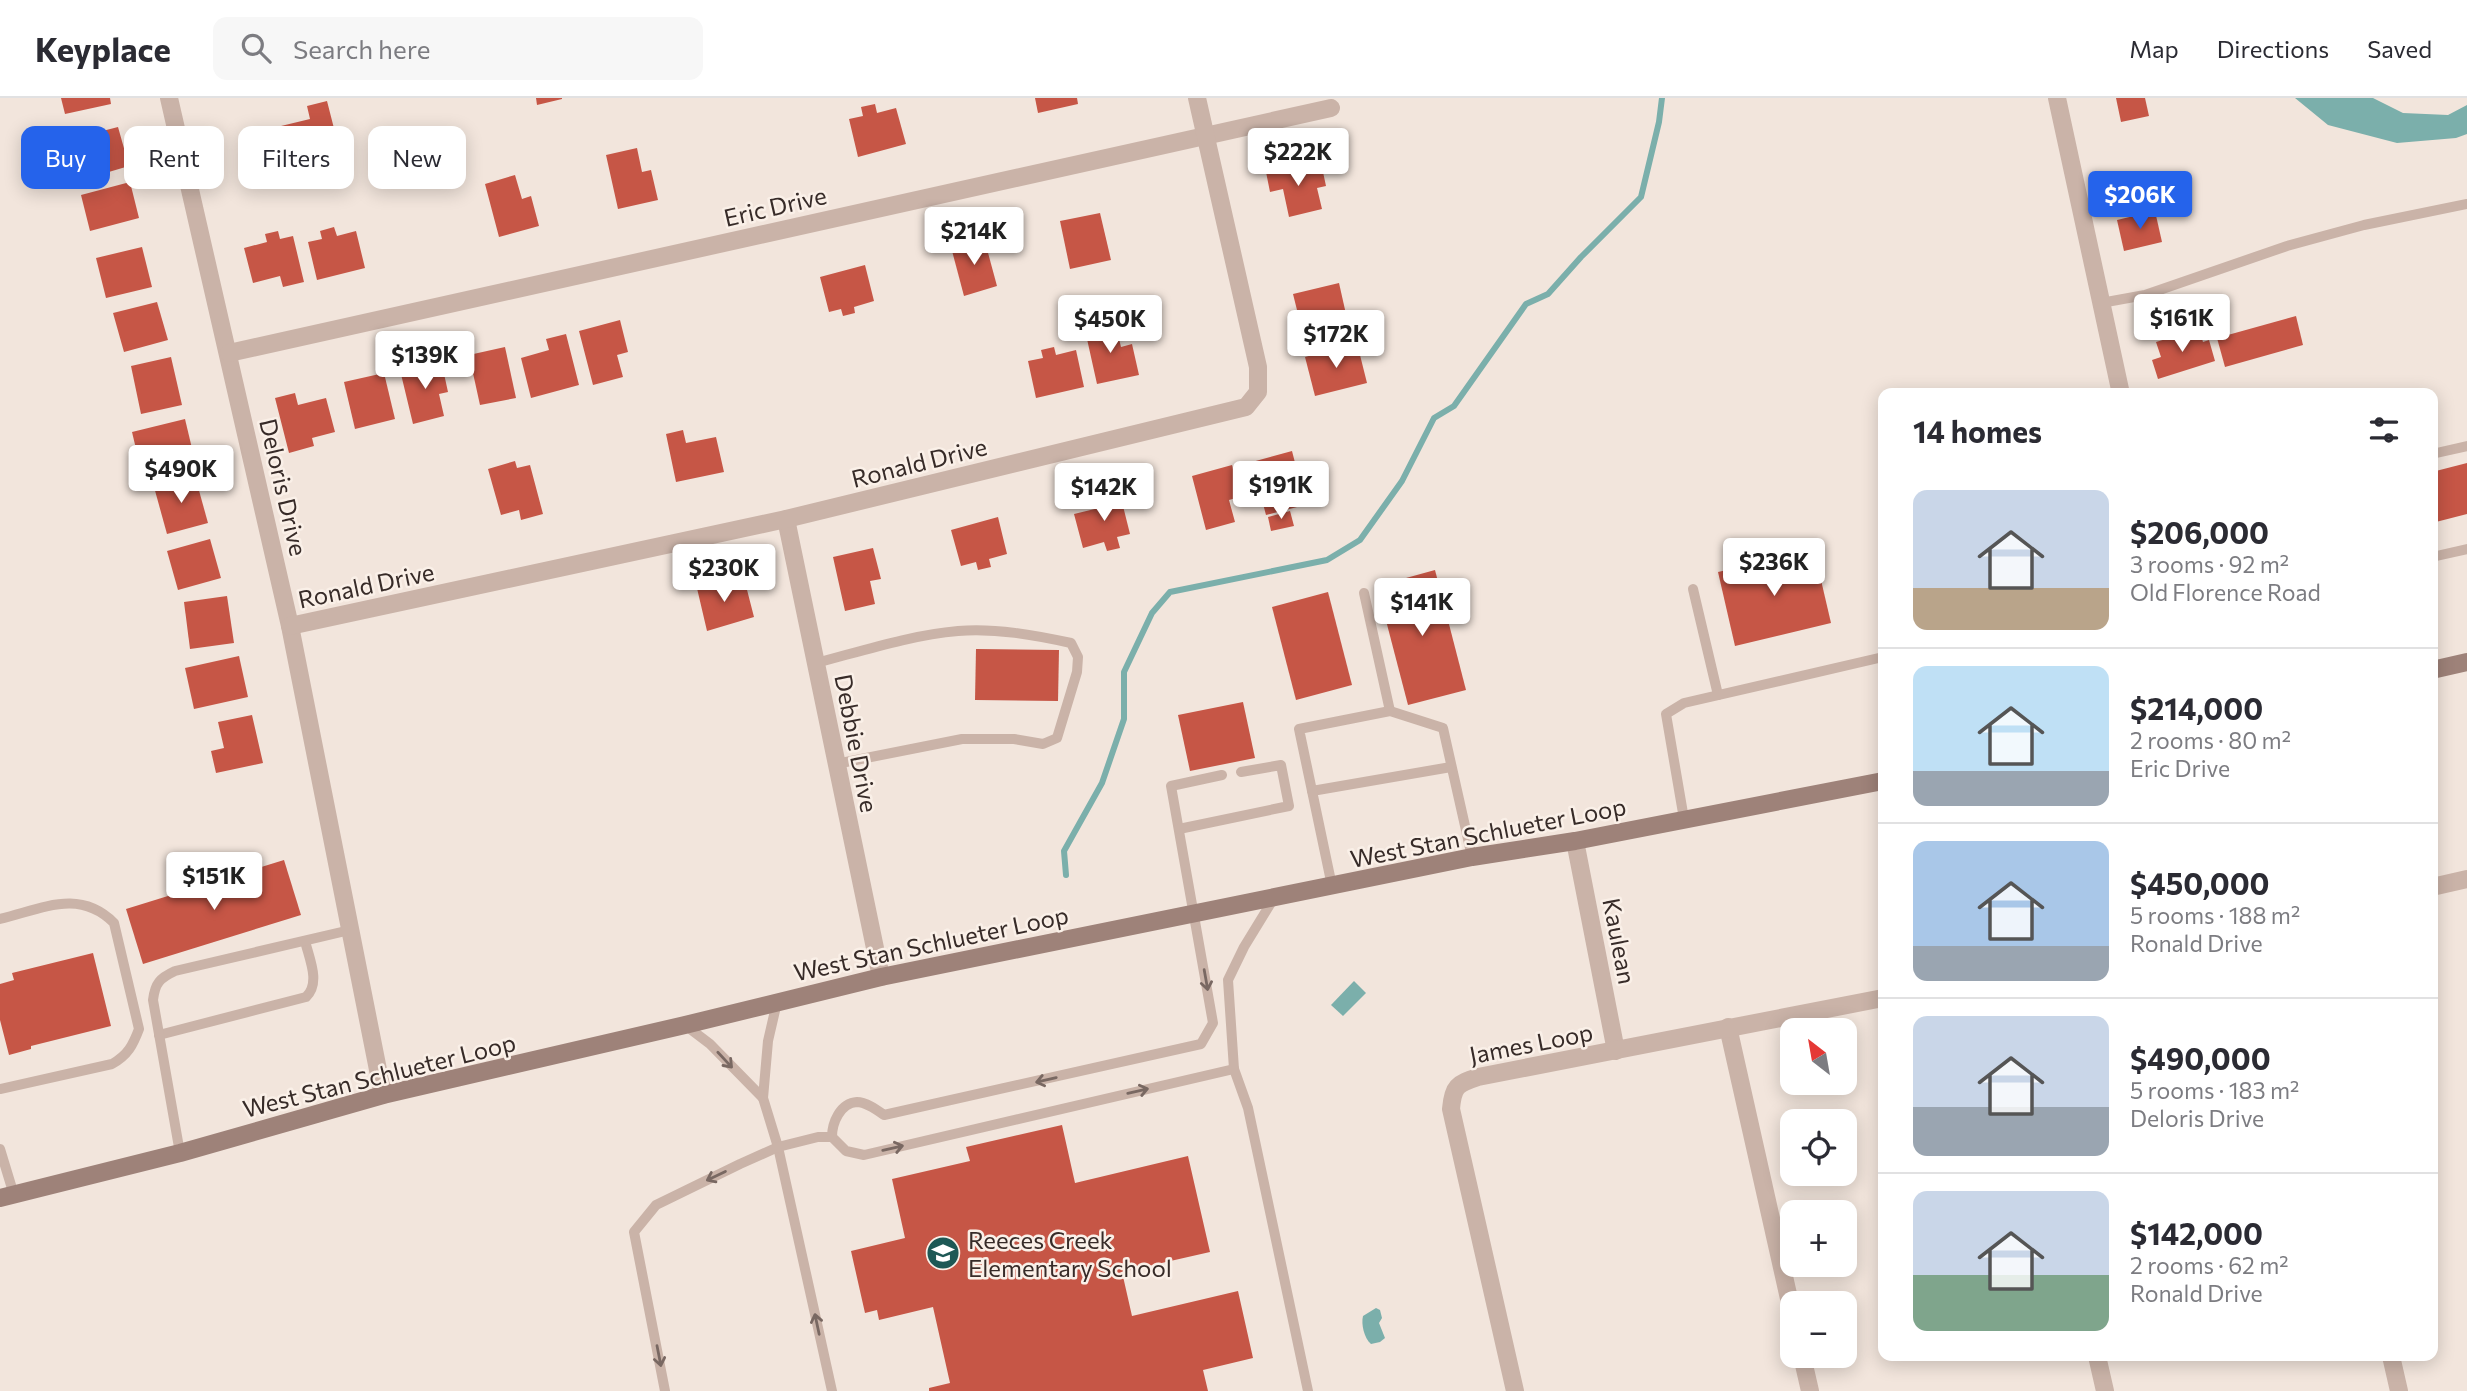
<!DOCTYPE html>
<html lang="en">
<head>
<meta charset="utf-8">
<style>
	:root { --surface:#fff; --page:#f7f7f7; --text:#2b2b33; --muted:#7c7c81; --line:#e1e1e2; --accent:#2563eb }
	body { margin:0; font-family:Commissioner,sans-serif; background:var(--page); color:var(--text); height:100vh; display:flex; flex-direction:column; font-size:26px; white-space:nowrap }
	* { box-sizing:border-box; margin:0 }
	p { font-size:23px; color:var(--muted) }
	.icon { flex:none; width:38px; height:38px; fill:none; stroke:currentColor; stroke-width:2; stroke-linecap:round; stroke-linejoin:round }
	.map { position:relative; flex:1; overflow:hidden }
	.panel { position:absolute; left:1878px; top:290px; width:560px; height:973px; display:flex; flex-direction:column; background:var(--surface); border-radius:14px; box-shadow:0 4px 18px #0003 }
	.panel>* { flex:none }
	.guide { position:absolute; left:21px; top:28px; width:665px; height:63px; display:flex; gap:14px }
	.needle { width:46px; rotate:329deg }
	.tools { position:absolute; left:1780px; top:920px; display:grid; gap:14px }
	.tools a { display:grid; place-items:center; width:77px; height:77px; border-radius:14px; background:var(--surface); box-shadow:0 4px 18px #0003; font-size:35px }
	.price { position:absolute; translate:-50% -60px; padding:0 16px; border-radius:7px; background:#fff; color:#222; font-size:23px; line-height:46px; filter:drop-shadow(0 2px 4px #0008) }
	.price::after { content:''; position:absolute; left:50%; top:42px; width:21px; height:16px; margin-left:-10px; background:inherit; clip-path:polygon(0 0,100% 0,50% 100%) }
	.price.selected { background:var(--accent); color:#fff }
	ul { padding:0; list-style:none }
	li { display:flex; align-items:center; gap:21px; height:175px; padding:0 35px }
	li+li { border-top:2px solid var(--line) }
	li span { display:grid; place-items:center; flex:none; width:196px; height:140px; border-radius:14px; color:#555 }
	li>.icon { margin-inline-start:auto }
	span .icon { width:84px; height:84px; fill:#fffc; stroke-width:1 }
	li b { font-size:30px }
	h2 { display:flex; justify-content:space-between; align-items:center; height:84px; padding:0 35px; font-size:30px }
	.tag { padding:0 24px; border-radius:14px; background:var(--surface); box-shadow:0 4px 18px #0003; font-size:24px; line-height:63px }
	.tag.selected { background:var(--accent); color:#fff }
	header { display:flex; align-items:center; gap:42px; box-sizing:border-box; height:98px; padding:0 35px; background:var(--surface); border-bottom:2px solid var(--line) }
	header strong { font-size:33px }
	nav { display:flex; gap:38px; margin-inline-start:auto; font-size:24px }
	.search { width:490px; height:63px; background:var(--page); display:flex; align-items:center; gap:18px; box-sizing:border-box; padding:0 24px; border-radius:14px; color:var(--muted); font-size:26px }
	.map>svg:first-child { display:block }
	.water { fill:#7bafab }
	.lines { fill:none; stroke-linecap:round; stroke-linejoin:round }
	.stream { stroke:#7bafab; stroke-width:6 }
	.building { fill:#c65646 }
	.service { stroke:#cab3a8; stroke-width:10 }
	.minor { stroke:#cab3a8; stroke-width:18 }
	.secondary { stroke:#9e8279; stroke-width:18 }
	.oneway { stroke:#796862 }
	.labels { text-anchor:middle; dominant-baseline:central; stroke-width:5; stroke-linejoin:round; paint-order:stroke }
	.street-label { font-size:24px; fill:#372b28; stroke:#faf0e8 }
	.poi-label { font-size:24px; fill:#372b28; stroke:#faf0e8; text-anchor:start }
</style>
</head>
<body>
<header>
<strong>Keyplace</strong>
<div class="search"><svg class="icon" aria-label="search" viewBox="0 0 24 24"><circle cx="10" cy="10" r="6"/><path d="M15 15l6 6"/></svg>Search here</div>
<nav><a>Map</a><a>Directions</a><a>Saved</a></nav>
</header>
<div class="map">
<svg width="2467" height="1293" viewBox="0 0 2467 1293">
	<rect width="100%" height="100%" fill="#f2e5dc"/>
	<g class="water">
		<path d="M2295,0H2373L2403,15L2448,17L2467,7V36L2456,40L2397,45L2328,27Z"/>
		<path d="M1354,883L1366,895L1343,918L1331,907Z"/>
		<path d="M1376,1210L1380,1212L1382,1220L1379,1225L1385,1240L1380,1244L1371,1246C1364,1240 1361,1226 1363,1218Z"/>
	</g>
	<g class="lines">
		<path class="stream" d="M1066,777L1064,753L1102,685L1124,621V574L1152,515L1170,494L1327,462L1360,442L1402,383L1434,320L1454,308L1526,206L1548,196L1581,159L1641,99L1659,24L1662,0"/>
	</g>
	<g class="building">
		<path d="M61,0H110L111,6L65,16Z"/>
		<path d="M536,0H562V1L537,7Z"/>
		<path d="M1035,0H1077L1078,6L1038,15Z"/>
		<path d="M2116,0H2145L2149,18L2121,24Z"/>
		<path d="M327,3L339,50L319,55L320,61L291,69L281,28L310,21L307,8Z"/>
		<path d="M875,6L877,15L896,10L906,46L858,59L849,21L863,18L861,9Z"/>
		<path d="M118,29L129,68L75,84L66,52L89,45L87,37Z"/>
		<path d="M637,50L642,74L651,72L658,102L618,111L606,57Z"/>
		<path d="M1312,64L1315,76L1323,74L1326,88L1317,90L1322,111L1289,119L1283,91L1270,94L1266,74Z"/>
		<path d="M515,77L522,101L531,98L539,128L499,139L485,86Z"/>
		<path d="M130,84L139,120L90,133L81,97Z"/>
		<path d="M2155,113L2162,144L2124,153L2117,122Z"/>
		<path d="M1100,115L1111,162L1070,171L1060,123Z"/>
		<path d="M334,129L337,138L356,133L365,170L317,182L308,144L322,141L320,133Z"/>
		<path d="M278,133L280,141L293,138L304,184L283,189L280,178L253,185L244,150L267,144L265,136Z"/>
		<path d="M984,140L997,188L964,198L951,149Z"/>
		<path d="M142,149L152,189L106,200L96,160Z"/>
		<path d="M865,167L874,203L854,209L855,215L843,218L841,211L829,214L820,179Z"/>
		<path d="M1339,185L1348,225L1303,236L1293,196Z"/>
		<path d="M157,204L168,242L124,254L113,215Z"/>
		<path d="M2296,218L2303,247L2225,269L2217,240Z"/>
		<path d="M620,222L628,254L617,257L623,279L593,287L579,233Z"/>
		<path d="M1115,225L1121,249L1132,246L1139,277L1097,286L1085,232Z"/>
		<path d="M2199,231L2203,244L2209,242L2215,263L2158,281L2152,262L2161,259L2156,244Z"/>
		<path d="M566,236L579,287L531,300L521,260L549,252L546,241Z"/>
		<path d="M1357,245L1367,285L1315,298L1305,259Z"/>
		<path d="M505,249L516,300L480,307L469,257Z"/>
		<path d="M1054,249L1056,257L1076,252L1084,289L1036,300L1028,263L1043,260L1041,252Z"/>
		<path d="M171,259L182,307L141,316L131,268Z"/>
		<path d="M441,262L448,294L439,296L444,318L413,326L400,272Z"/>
		<path d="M384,275L395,321L355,331L344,284Z"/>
		<path d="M295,295L298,307L326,300L335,334L312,340L314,348L289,355L275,300Z"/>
		<path d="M185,321L195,363L142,376L132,334Z"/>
		<path d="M683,332L686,345L716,339L724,374L676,384L666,336Z"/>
		<path d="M1292,353L1300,384L1291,387L1297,409L1266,417L1252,364Z"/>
		<path d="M515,363L517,370L530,367L543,416L521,422L519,412L501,417L488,371Z"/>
		<path d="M2467,365V416L2432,425V374Z"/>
		<path d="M1232,367L1240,399L1229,402L1235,424L1206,432L1192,378Z"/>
		<path d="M195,378L208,425L167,436L154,389Z"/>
		<path d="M1119,392L1130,436L1117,439L1120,450L1107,453L1104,444L1083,450L1074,416L1103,409L1100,397Z"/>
		<path d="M1290,413L1294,428L1271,433L1268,419Z"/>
		<path d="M998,419L1007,456L989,461L991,469L978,472L976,464L961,468L951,432Z"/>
		<path d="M210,441L221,480L178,492L167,453Z"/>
		<path d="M873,450L881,481L870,483L875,506L845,513L833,459Z"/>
		<path d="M1814,452L1831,525L1735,548L1718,474Z"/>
		<path d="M1435,472L1466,592L1408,607L1377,488Z"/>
		<path d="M715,481L718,491L745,484L754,519L707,533L696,486Z"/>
		<path d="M1328,494L1352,587L1296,602L1272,509Z"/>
		<path d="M227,498L234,545L190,551L184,504Z"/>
		<path d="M976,551L1059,552L1058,603L975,602Z"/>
		<path d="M239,558L248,599L194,611L185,570Z"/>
		<path d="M1243,604L1255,660L1190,673L1178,617Z"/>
		<path d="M252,617L263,665L216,675L211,653L224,650L218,624Z"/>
		<path d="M284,762L301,817L143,866L126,811Z"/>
		<path d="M93,855L111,928L31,948V951L9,957L0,922V886L14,882L12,875Z"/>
		<path d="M1062,1027L1075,1085L1188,1058L1210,1154L1122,1174L1132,1218L1238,1193L1253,1260L1203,1272L1208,1293H929V1290L950,1285L933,1209L879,1222L877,1212L865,1215L851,1153L905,1140L892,1081L970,1063L966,1049Z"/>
	</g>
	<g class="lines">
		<g class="service">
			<path d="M2101,205L2145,197L2287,148L2364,127L2467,106"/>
			<path d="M2432,356L2467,348"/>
			<path d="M2432,459L2467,451"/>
			<path d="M1693,491L1718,597"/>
			<path d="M1364,495L1390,613"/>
			<path d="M816,565C862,553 911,537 958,533C996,530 1034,537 1071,545L1078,559L1077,574L1057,640L1043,646L1014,641H962L836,666"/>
			<path d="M1222,677L1171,688L1213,925L1201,946L884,1017C877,1012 866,1004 857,1004C840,1005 832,1025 832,1039L846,1053L864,1057L1234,971"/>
			<path d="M1312,693L1451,669"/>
			<path d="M1684,721L1666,616L1684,605L1883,559"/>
			<path d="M1179,731L1289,708L1281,667L1241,674"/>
			<path d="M1332,788L1299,631L1390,613L1443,630L1472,759"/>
			<path d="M1274,800L1244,849L1228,882L1234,971L1248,1010L1308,1293"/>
			<path d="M0,821C42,811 79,790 114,825L139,931C133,947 128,957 112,966L0,991"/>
			<path d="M777,904L768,943L763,1000L778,1049L832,1293"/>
			<path d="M685,927L710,946L763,1000"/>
			<path d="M159,937L306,899C321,885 309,860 305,843"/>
			<path d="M0,1051L14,1097"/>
			<path d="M180,1055L153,902C155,885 160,880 175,873L350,832"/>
			<path d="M665,1293L634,1134L656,1107L740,1066L778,1049L818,1039H832"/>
		</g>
		<g class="minor">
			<path d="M169,0L290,528L383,997"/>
			<path d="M2057,0L2121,296"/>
			<path d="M229,255L1331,10"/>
			<path d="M786,421L881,879"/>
			<path d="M290,528L786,421L1246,309L1258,294V269L1197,0"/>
			<path d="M1575,743L1616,953"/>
			<path d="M2432,789L2467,781"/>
			<path d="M1728,929L1792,1214"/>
			<path d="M1802,1258L1810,1293"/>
			<path d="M2097,1258L2105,1293"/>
			<path d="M2391,1258L2399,1293"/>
			<path d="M1515,1293L1451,1011C1453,988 1457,986 1478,979L1883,900"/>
		</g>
		<g class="secondary">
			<path d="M2432,572L2467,564"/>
			<path d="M0,1100L180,1055L383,997L685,927L881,879L1472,759L1575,743L1883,683"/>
		</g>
	</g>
	<defs><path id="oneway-shaft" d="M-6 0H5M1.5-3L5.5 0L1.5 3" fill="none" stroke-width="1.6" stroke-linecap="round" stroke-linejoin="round" transform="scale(1.75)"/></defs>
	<g class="oneway">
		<use href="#oneway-shaft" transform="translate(1206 882) rotate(80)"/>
		<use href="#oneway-shaft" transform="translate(725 962) rotate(47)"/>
		<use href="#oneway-shaft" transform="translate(1046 982) rotate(167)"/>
		<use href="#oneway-shaft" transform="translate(1138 993) rotate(-13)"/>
		<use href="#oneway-shaft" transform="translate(893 1050) rotate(-13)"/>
		<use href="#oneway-shaft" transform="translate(716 1078) rotate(154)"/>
		<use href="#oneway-shaft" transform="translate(817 1226) rotate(-102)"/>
		<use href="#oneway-shaft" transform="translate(659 1258) rotate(79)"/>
	</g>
	<defs>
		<symbol id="school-disc" viewBox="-11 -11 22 22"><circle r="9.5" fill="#1d5855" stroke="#faf0e8"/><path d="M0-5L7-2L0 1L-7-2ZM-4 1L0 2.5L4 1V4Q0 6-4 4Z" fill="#fff"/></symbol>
	</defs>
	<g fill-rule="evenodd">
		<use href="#school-disc" x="924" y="1136" width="38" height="38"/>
	</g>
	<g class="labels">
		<g class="street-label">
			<text transform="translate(775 108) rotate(-13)">Eric Drive</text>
			<text transform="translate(919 364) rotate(-14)">Ronald Drive</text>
			<text transform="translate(284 389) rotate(77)">Deloris Drive</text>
			<text transform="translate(366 487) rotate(-12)">Ronald Drive</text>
			<text transform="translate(857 645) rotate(79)">Debbie Drive</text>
			<text transform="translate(1488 734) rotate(-11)">West Stan Schlueter Loop</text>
			<text transform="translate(1620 843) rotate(79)">Kaulean</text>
			<text transform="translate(931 845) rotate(-12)">West Stan Schlueter Loop</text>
			<text transform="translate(1531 945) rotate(-11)">James Loop</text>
			<text transform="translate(379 977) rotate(-14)">West Stan Schlueter Loop</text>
		</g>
		<g class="poi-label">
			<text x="968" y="1141">Reeces Creek<tspan x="968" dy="28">Elementary School</tspan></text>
		</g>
	</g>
</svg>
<div class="tools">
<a><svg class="needle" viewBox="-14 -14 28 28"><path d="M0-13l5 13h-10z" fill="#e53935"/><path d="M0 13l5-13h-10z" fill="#7c7c81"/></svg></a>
<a><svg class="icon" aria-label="locate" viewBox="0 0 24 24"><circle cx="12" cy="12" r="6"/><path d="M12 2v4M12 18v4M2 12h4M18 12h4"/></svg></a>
<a>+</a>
<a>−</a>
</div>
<b class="price" style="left:1298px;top:90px">$222K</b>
<b class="price selected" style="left:2140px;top:133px">$206K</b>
<b class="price" style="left:974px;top:169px">$214K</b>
<b class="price" style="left:2182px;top:256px">$161K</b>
<b class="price" style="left:1110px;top:257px">$450K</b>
<b class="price" style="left:1336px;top:272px">$172K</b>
<b class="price" style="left:425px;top:293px">$139K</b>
<b class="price" style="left:181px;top:407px">$490K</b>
<b class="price" style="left:1281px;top:423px">$191K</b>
<b class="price" style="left:1104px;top:425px">$142K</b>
<b class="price" style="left:1774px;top:500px">$236K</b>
<b class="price" style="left:724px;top:506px">$230K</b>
<b class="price" style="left:1422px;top:540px">$141K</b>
<b class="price" style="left:214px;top:814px">$151K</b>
<div class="guide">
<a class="tag selected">Buy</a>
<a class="tag">Rent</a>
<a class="tag">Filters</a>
<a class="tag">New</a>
</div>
<section class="panel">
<h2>14 homes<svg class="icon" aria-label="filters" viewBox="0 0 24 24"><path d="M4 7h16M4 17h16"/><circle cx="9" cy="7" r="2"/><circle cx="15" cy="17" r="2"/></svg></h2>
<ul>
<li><span style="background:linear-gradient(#c9d6e8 70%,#b9a48a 0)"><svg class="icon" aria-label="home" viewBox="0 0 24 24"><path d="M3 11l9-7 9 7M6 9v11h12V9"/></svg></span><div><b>$206,000</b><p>3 rooms · 92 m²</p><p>Old Florence Road</p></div></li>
<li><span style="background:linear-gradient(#bfe0f5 75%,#9aa5b1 0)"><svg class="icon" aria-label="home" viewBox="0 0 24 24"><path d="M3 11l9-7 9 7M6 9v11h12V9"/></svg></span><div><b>$214,000</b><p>2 rooms · 80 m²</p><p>Eric Drive</p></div></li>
<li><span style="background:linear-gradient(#a9c7e8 75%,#9aa5b1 0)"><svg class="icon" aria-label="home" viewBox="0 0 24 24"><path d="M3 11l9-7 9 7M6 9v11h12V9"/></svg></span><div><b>$450,000</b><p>5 rooms · 188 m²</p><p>Ronald Drive</p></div></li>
<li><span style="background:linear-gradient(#c9d6e8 65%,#9aa5b1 0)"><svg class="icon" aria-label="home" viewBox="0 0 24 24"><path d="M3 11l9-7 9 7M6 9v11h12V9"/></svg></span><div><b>$490,000</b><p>5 rooms · 183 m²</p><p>Deloris Drive</p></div></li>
<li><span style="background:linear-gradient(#c9d6e8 60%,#7fa58c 0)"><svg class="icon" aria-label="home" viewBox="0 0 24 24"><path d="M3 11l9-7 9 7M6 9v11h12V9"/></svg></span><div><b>$142,000</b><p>2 rooms · 62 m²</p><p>Ronald Drive</p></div></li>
</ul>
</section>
</div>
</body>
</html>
